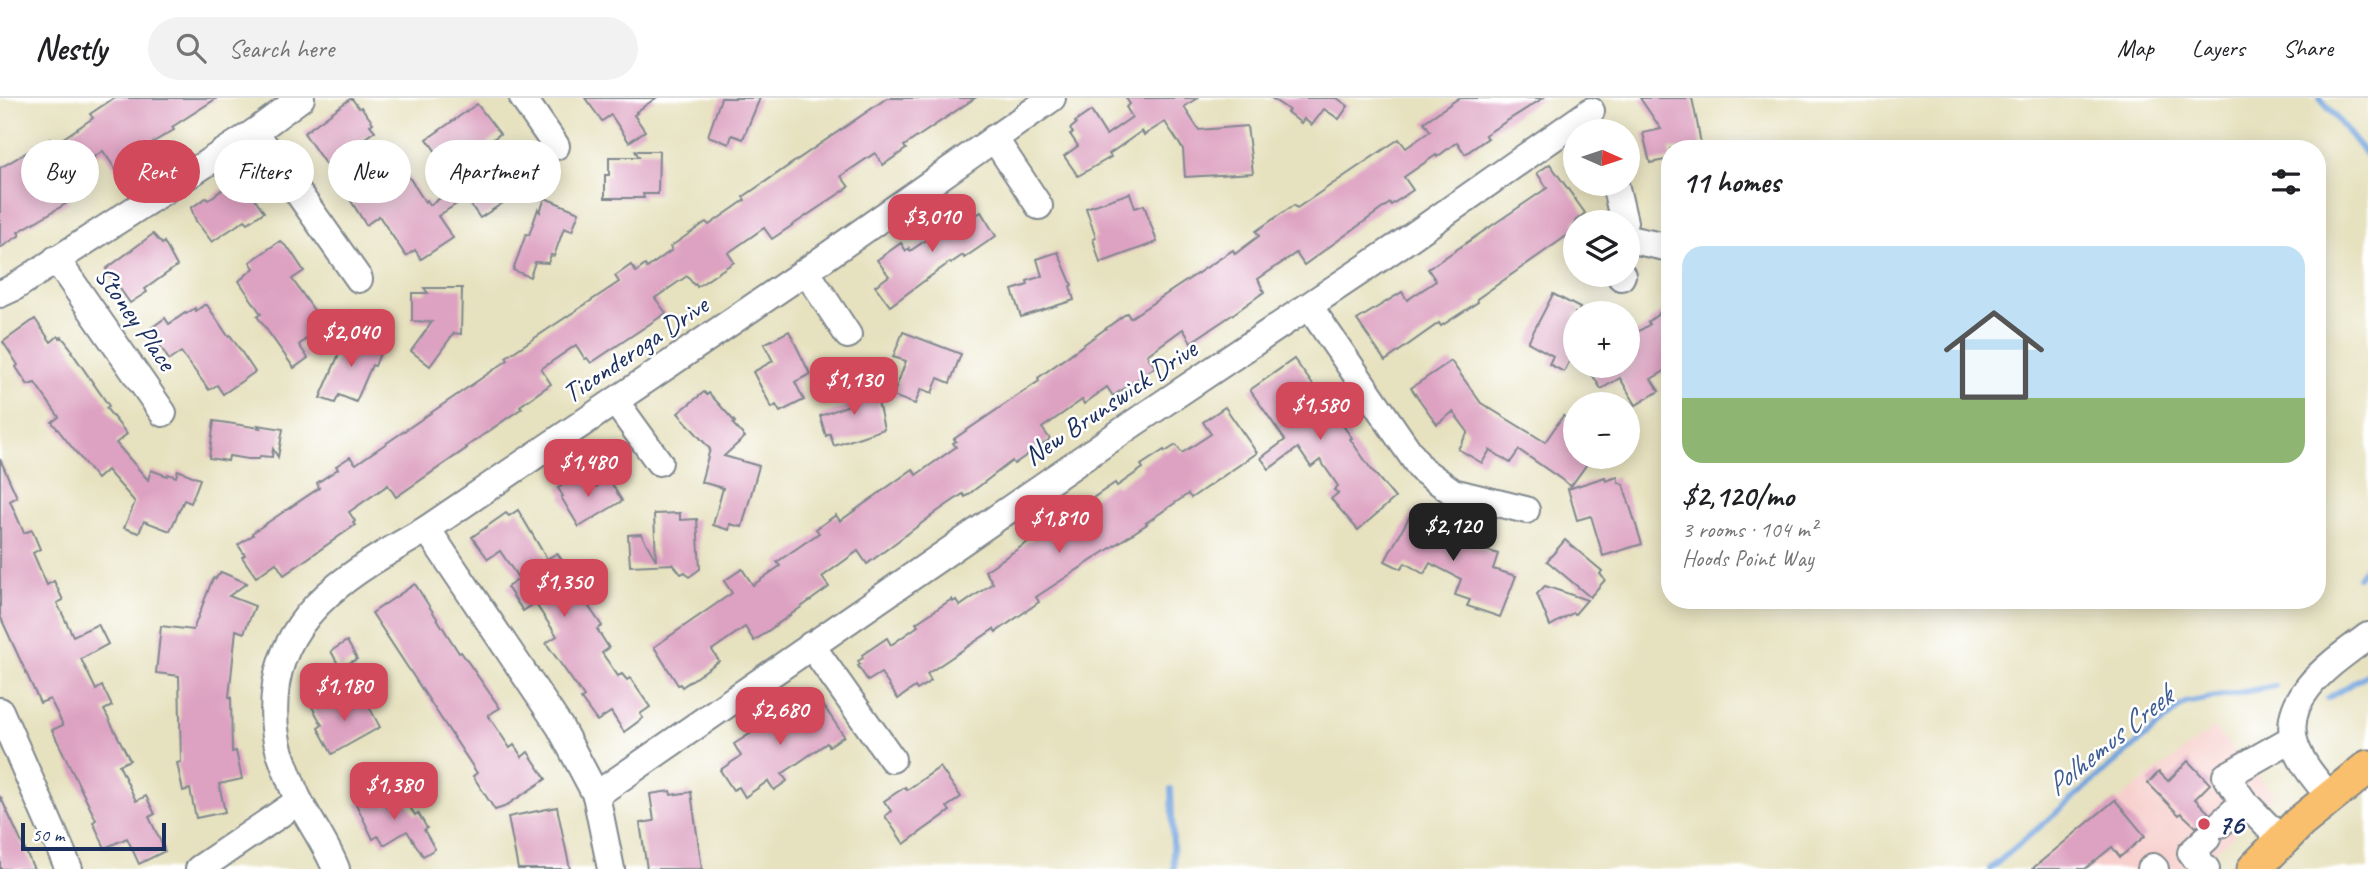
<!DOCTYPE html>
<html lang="en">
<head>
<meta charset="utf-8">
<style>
	:root { --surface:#fff; --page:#f2f2f2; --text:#202124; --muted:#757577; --line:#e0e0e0; --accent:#d1495b }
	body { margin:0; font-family:Caveat,sans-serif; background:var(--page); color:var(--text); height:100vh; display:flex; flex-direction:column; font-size:26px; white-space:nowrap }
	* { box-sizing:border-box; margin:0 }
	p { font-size:23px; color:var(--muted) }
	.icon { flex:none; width:38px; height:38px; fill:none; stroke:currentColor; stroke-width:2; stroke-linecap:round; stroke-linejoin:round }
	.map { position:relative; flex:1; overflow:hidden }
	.side { position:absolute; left:1661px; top:42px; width:665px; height:469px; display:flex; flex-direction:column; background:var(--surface); border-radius:28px; box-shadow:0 4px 18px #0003 }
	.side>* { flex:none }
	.hud { position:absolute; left:21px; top:42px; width:665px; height:63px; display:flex; gap:14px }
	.needle { width:46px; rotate:93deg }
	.controls { position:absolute; left:1563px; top:21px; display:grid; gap:14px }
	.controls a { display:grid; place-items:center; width:77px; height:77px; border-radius:50%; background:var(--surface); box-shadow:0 4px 18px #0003; font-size:35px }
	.scale { position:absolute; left:21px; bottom:18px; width:145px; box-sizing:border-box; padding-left:7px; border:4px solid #1b2f5e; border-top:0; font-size:19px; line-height:24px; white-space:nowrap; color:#1b2f5e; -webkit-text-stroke:5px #fff; paint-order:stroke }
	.price { position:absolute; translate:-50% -60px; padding:0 16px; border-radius:14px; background:var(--accent); color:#fff; font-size:23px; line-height:46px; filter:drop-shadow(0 2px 4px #0008) }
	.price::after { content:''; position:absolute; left:50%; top:42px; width:21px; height:16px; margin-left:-10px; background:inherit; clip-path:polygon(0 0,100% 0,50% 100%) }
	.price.current { background:#222; color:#fff }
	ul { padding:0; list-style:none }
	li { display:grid; align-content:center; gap:14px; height:371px; padding:0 21px }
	li span { display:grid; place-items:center; height:217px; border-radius:21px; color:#555 }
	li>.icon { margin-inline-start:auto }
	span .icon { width:126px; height:126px; fill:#fffc; stroke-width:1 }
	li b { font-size:30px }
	h2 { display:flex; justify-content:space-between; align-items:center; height:84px; padding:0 21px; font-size:30px }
	.tag { padding:0 24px; border-radius:32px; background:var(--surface); box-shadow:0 4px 18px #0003; font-size:24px; line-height:63px }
	.tag.current { background:var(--accent); color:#fff }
	header { display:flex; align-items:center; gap:42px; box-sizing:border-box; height:98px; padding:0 35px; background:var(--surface); border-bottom:2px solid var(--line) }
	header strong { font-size:33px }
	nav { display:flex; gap:38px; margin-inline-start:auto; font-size:24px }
	.search { width:490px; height:63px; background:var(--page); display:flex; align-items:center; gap:18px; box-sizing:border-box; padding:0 24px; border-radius:38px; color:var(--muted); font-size:26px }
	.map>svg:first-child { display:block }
	.built { fill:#f7d0cd }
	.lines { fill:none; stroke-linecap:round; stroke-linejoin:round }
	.stream { stroke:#74a5df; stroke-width:6 }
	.building { fill:#dda1c1 }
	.minor-casing { stroke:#80888e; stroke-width:30 }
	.major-casing { stroke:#80888e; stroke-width:37 }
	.minor { stroke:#fff; stroke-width:26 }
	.major { stroke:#f9bf6c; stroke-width:33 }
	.poi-dot { fill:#d1495b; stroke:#fff; stroke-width:2.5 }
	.labels { text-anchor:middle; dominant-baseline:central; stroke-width:5; stroke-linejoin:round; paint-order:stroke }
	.street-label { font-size:28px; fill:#1b2f5e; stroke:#fff }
	.poi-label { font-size:28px; font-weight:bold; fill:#1b2f5e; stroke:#fff; text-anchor:start }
	.water-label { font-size:30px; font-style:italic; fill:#3f5e92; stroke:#fff }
</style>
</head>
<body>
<header>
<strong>Nestly</strong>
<div class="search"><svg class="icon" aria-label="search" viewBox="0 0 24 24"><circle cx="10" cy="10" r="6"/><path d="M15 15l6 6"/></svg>Search here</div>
<nav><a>Map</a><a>Layers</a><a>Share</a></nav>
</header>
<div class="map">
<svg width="2368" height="771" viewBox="0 0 2368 771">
	<rect width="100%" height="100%" fill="#fff"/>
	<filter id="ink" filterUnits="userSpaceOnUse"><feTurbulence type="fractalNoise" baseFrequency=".0143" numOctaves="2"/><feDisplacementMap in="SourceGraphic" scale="14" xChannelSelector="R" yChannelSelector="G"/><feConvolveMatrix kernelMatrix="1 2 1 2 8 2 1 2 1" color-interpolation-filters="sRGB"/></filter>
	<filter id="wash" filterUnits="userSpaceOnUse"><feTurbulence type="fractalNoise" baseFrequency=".00686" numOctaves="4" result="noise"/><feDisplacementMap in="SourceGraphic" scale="28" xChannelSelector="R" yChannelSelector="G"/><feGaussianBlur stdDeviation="1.57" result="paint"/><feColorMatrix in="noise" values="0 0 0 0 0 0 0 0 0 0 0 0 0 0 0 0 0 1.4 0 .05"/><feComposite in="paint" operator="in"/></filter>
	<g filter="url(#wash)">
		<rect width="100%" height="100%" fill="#e6e1be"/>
		<path class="built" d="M2214,630L2274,696L2198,771H2034L2049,755Z"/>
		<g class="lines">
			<g class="stream">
				<path d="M2320,0L2368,59"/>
				<path d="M2358,479L2368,466"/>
				<path d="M2328,600L2368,576"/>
				<path d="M1171,691L1174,771"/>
				<path d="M1990,771L2185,605L2275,588"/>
			</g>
		</g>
		<g id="blocks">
			<g class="building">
				<path d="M114,0H217L172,29L174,32L138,53L140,56L116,72L103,53L70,76L73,81L60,88L69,104L18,134L20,137L0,150V70L50,41L53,47L93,20L90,16Z"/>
				<path d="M585,0H656L636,14L637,15L634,17L645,33L629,44L611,17L602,23Z"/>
				<path d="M721,0H760L743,41L732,37L729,46L708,38Z"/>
				<path d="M887,0H975L904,48L906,51L883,67L875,55L841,78L849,89L772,141L764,130L728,155L734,164L697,189L696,186L694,187L687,178L655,200L666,215L591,265L587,260L585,261L576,247L541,271L551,286L520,308L522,310L466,349L467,350L396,399L388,387L349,414L355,423L353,425L355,427L284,477L276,465L256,479L242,459L245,457L238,447L253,437L252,435L319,390L317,385L338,371L336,368L350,359L356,366L508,262L506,259L619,184L615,178L631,167L636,174L645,167L647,170L672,152L670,149L706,124L709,127L745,102L743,99Z"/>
				<path d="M1126,0H1197L1184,9L1199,32L1247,28L1253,75L1185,79L1183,51L1165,24L1144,37L1142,33L1109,56L1111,59L1078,78L1064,58L1078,48L1070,36L1073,35L1070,31L1076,26L1075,24L1091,13L1106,37L1132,19L1126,9L1130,6Z"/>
				<path d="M1271,0H1337L1348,8L1339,21L1324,11L1312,27L1304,21L1301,25L1287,14L1289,12Z"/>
				<path d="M1459,0H1543L1485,37L1488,40L1465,56L1457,44L1437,59L1436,57L1404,79L1413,92L1391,107L1390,105L1304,167L1296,155L1258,181L1264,194L1229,219L1191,244L1183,231L1147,257L1155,269L1113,298L1107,289L1084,306L1082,302L1042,330L1050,341L1014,366L1012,363L965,399L963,396L938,413L867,466L858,453L822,479L829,489L754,543L745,529L712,552L719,563L682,589L680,586L678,587L654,549L732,495L724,483L742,471L753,487L780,468L777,464L819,435L816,431L836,417L840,423L913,371L916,377L956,349L953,345L956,343L954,341L1039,283L1038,280L1127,215L1130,220L1233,152L1235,156L1259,138L1256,133L1294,107L1297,110L1399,41L1406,50L1430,33L1424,24Z"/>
				<path d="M1640,0H1692L1698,29L1701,47L1698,48L1699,51H1670V61L1650,65L1643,35L1661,31Z"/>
				<path d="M350,1H352L359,10L361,9L373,25L370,27L375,33L342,56L344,58L328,70L304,35Z"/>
				<path d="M477,6L500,36L487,45L514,83L505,89L512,99L480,120L466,100L438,118L453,140L421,161L415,152L406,158L379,118L366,127L346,95L362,85L366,92L392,76L393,78L402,73L404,77L407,76L425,104L427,102L430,107L459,87L427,41Z"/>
				<path d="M635,53H659L658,96H643L644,100H605V77H609V59H639Z"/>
				<path d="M1550,66L1585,115L1575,123V132L1477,201L1478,204L1441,228L1439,225L1385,263L1357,222L1402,194L1407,202L1436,183L1428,171L1547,90L1537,75Z"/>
				<path d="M240,79L264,114L248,125L245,122L212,144L196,123L191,110L206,100L208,102Z"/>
				<path d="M1130,95L1135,110L1144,107L1157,144L1100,165L1093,141L1096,140L1086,110Z"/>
				<path d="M545,100L579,114L572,133L564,130L554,158L551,157L548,165L535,164L530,179L513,172L526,136L529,137L538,111L540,114Z"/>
				<path d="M952,110L954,114L957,113L965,125L981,114L996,138L964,160L963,157L951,165L950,164L890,208L875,188L889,178L877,162L901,145L906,153L909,150L910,153L938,134L931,125Z"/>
				<path d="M153,136L162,146L164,144L177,168L145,191L147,194L130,205L106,171Z"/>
				<path d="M280,143L290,152L304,173L292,181L318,218L309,224L314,231L309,235L311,237L299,247L308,260L294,270L257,218L261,216L239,183L254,170L250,164Z"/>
				<path d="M1058,154L1072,187L1070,188L1074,202L1021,219L1012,192L1028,187L1027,183L1042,178L1037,161Z"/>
				<path d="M424,190H462L461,236L454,235L430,268L411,253L432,224L412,223V195H428Z"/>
				<path d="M1553,196L1580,210L1578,215H1575V252L1564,274L1549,266L1553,258L1528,244Z"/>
				<path d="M204,207H207L228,238L230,237L255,274L223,296L217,287L209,292L181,254L169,262L150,231L165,220L169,226L185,215L186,216L195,210L196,213Z"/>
				<path d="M1670,207V270L1651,281L1659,293L1636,307L1620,280L1601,291L1587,268H1628V240L1650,226L1648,224Z"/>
				<path d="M35,221L51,244L58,238L60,240L62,239L72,252L71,253L109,308L106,310L127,336L116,345L148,382L151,372L167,378L168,376L176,379L178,372L200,381L191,405L184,402L170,433L144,423L139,435L124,430L135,404L107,372L97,381L52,324L59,319L35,285L28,287L16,269L18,267L3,244Z"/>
				<path d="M789,233L810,276L795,284L804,302L780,314L776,307L772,310L753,274L773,263L764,246Z"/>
				<path d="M903,234L961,256L950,285L938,280L932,295L921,291L915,306L893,298L906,263L893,259Z"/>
				<path d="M348,235L382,250L375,268L372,267L356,304L339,297L335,305L320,300Z"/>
				<path d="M1294,261L1352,340L1350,341L1371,371L1395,400L1358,432L1331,401L1338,395L1334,392L1338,388L1320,362L1311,369L1298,350L1269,371L1261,360L1285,342L1250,292Z"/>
				<path d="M1451,263L1481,305L1545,344L1563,318L1575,326V359H1592L1571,388L1519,352L1510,365L1490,352L1482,365L1458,351L1468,334L1453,314L1437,326L1411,290Z"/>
				<path d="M868,284L874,300L877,299L884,331L834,348L830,336L826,338L820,318L852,306L847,291Z"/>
				<path d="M704,294L707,297L709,295L735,324L733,326L745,339L724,358L759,368L742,429L730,426L729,432L713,427L723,390L701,384L710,351L678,315Z"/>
				<path d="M1225,309L1257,355L1191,400L1188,396L1146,425L1147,426L1036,499L1039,504L996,534L994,531L927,576L931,583L917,592L915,589L898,601L881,575L868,583L858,568L860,566L858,563L863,560L862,557L887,540L891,547L918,528L916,525L952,501L953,504L956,502L960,508L993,485L985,473L1115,385L1117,388L1143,370L1141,367L1164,352L1165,354L1176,347L1182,355L1211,336L1203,324Z"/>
				<path d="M214,323L260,330L258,327L283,331L278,359L273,351L272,359L260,358L259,361H248L229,358L228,363L209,360Z"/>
				<path d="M0,361L17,399L10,403L24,435L32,432L40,451L33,455L47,487L54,483L63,502L57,505L73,538L98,526L108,546L81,561L96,592L102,588L112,608L104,612L130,662L119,667L136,703L146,698L155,716L149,719L165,753L139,766L127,740L105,750L93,724L96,722L52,632L63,627L50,601L40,605L0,518Z"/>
				<path d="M580,377L581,380L586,377L594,390L609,381L622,403L579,429L561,399L563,398L558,390Z"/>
				<path d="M1605,379L1606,383L1617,379L1619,385L1623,386L1642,446L1603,458L1591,418L1577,422L1568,391Z"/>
				<path d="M518,412L547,461L557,455L591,503L587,506L602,528L597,531L609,550L602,555L618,578L622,576L627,582L630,580L650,609L640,616L643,620L624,634L611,614L597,623L581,601L584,599L546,545L557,538L535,505L523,513L507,489L519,481L500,453L488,461L472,439L506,415L509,418Z"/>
				<path d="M1412,414L1432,423L1433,420L1446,427L1447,433L1459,440L1458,443L1498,456L1493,471L1516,478L1500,519L1467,508L1470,502L1455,497L1461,481L1430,465L1424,476L1405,465L1401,471L1385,463Z"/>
				<path d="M680,415V422L697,421L700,471L689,479L685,474L681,476L673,466L630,468L628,437L641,436L656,462L654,416Z"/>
				<path d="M1565,442L1602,473L1600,476L1605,482L1590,499L1547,463Z"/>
				<path d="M221,474L247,485L229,498L255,508L244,535L236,532L229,599H231L232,654L236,653L242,681L219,686L225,714L196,720L190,691L183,693L177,665L181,664L179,578L156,575L161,528L193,532L213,480L215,481Z"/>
				<path d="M415,486L459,555L461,554L500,610L488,617L510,650L514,647L522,659L528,654L546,681L504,709L495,712L473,678L477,675L372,515Z"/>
				<path d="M1545,488L1587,502L1575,516L1573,515L1550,528L1537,496Z"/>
				<path d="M347,543L357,561L340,570L331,553Z"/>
				<path d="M337,595L347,613L366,603L380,629L332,656L318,630L322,627L312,609Z"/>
				<path d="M802,603L809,612L821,604L844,638L829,648L827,645L782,676L787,683L774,692L768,683L745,699L739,689L733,692L720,672L741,658L734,646Z"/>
				<path d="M2188,663L2210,686L2195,701L2209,715L2205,725L2196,729L2181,715L2179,717L2148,685L2159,674L2168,683Z"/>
				<path d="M940,669L961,699L947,709L950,713L904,746L885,718L891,713L884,703L905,689L907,692Z"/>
				<path d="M378,693L386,708L400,700L401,703L404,700L415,717L418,715L427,730L424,732L435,751L423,758L407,733L384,747L378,738L373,741L356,706Z"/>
				<path d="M670,693L671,697L691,694L702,771H647L640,725L654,723L650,696Z"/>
				<path d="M0,698L26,754L34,771H0Z"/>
				<path d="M2115,702L2145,738L2120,759L2112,749L2085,771H2032Z"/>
				<path d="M557,709L570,771H518L508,719Z"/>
			</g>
		</g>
	</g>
	<g filter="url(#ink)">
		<use href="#blocks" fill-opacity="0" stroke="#80888e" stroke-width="2"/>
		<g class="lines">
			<defs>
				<g id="minor">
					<path d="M523,0L556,48"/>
					<path d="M255,34L359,181"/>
					<path d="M994,40L1039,108"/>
					<path d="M1615,86L1624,124"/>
					<path d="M1628,141L1670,150"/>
					<path d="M56,161L163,315"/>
					<path d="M806,173L848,237"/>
					<path d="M1621,179L1622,177"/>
					<path d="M0,196L13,190L255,34L301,0"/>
					<path d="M1309,208L1421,371L1453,394L1526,412"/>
					<path d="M615,303L659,364"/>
					<path d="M427,431L560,629L596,697L611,771"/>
					<path d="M811,547L892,661"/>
					<path d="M0,613L69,771"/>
					<path d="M596,697L1134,325L1407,142L1591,13"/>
					<path d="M2329,698C2317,683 2303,668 2296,649C2277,599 2335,563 2368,538"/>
					<path d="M2244,704L2226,678L2293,640"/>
					<path d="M2220,726L2244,704L2282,743"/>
					<path d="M199,771L299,703"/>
					<path d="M336,771C327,748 312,727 300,705C292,689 286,672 280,655C273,633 273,609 276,586C289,506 363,468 427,431L806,173L1052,0"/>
					<path d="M2151,771L2153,769L2155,771"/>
					<path d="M2206,771L2191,755L2207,740"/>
				</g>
				<path id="major" d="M2254,771L2299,725L2368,669"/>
			</defs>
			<use href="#minor" class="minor-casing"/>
			<use href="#major" class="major-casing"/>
			<use href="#minor" class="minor"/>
			<use href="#major" class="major"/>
		</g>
	</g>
	<circle class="poi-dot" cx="2204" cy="726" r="7"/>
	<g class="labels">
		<g class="street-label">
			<text transform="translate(136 220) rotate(55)">Stoney Place</text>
			<text transform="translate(635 251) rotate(-34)">Ticonderoga Drive</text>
			<text transform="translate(1110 304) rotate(-34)">New Brunswick Drive</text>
		</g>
		<g class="poi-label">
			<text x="2218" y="726">76</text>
		</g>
		<g class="water-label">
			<text transform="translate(2109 643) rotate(-39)">Polhemus Creek</text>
		</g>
	</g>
</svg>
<div class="controls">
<a><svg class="needle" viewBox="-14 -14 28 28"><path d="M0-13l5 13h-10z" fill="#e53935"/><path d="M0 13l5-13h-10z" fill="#757577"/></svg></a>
<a><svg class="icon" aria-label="layers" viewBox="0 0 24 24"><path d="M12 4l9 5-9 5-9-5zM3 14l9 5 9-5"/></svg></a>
<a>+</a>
<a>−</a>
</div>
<div class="scale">50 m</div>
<b class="price" style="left:932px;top:156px">$3,010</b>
<b class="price" style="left:351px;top:271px">$2,040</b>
<b class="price" style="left:854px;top:319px">$1,130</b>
<b class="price" style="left:1320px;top:344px">$1,580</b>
<b class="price" style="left:588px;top:401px">$1,480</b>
<b class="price" style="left:1059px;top:457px">$1,810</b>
<b class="price current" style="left:1453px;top:465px">$2,120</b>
<b class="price" style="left:564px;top:521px">$1,350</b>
<b class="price" style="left:344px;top:625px">$1,180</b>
<b class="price" style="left:780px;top:649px">$2,680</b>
<b class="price" style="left:394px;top:724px">$1,380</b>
<div class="hud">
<a class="tag">Buy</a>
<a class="tag current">Rent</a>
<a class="tag">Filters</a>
<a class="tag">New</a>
<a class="tag">Apartment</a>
</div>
<section class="side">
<h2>11 homes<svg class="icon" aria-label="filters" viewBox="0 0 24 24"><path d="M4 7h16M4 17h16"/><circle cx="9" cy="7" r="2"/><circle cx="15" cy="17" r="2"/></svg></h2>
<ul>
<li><span style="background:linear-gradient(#bfe0f5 70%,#8fb573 0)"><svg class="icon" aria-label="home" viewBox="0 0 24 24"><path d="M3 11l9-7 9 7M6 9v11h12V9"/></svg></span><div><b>$2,120/mo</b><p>3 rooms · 104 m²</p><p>Hoods Point Way</p></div></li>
</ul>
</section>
</div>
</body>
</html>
